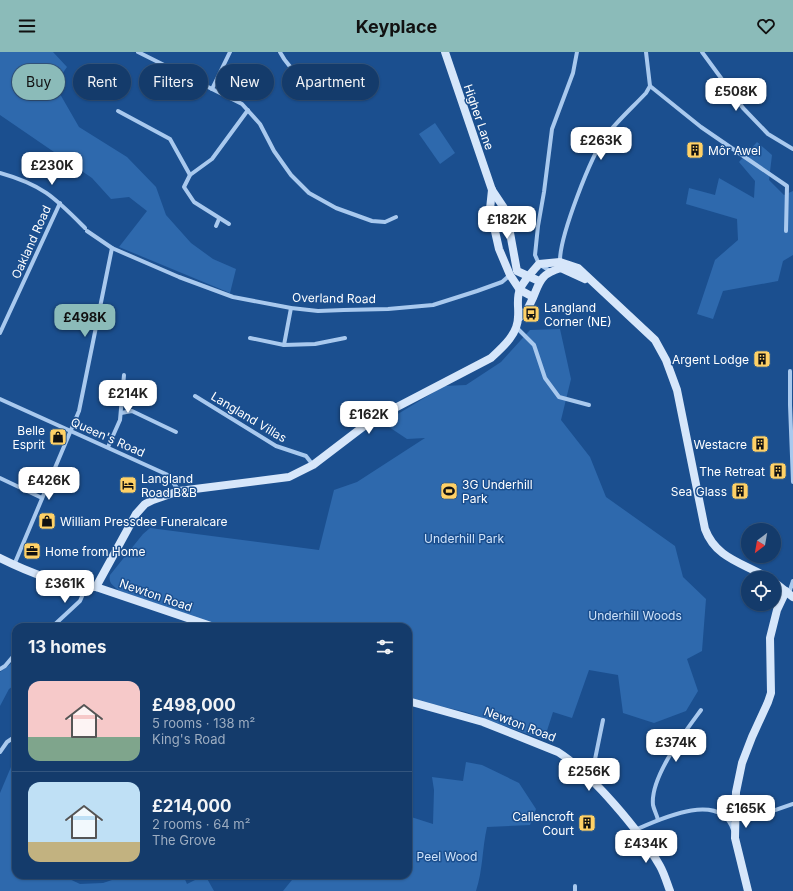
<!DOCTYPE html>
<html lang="en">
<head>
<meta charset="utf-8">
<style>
	:root { --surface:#143b6b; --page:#214673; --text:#f1f3f6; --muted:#9dadc1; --line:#33557e; --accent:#8bbbb9 }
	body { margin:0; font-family:Inter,sans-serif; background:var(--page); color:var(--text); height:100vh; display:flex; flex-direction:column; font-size:15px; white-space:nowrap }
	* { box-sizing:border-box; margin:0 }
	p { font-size:13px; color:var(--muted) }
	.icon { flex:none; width:22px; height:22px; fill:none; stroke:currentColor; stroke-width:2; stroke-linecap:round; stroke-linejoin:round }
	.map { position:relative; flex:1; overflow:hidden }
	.side { position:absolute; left:12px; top:571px; width:400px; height:256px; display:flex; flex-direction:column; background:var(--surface); border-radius:12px; box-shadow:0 1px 3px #0004,0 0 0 1px var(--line) }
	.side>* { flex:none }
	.guide { position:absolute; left:12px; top:12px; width:400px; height:36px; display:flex; gap:8px }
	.needle { width:26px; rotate:211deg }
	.fabs { position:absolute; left:741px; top:471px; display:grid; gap:8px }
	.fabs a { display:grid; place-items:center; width:40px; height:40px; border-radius:50%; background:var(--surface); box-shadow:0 1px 3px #0004,0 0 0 1px var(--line); font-size:20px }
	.price { position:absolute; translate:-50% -34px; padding:0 9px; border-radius:8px; background:#fff; color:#222; font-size:13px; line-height:26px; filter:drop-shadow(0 1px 2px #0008) }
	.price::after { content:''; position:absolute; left:50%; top:24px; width:12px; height:9px; margin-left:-6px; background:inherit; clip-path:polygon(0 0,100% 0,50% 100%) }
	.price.current { background:var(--accent); color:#111 }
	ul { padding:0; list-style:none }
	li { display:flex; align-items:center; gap:12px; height:100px; padding:0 16px }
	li+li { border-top:1px solid var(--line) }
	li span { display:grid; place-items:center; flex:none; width:112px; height:80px; border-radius:12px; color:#555 }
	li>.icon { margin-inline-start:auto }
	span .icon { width:48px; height:48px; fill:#fffc; stroke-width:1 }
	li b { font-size:17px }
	h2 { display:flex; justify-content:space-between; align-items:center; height:48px; padding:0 16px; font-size:17px }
	.pill { padding:0 14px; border-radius:18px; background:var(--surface); box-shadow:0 1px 3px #0004,0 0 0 1px var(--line); font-size:14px; line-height:36px }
	.pill.current { background:var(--accent); color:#111 }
	header { display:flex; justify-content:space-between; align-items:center; height:52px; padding:0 16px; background:var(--accent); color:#111; font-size:18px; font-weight:700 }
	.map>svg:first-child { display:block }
	.green { fill:#2e69ad }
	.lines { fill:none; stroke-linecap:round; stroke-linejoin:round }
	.street { stroke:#a9c9ee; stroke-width:4 }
	.secondary { stroke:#d6e6fa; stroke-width:8 }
	.labels { text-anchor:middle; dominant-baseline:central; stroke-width:3; stroke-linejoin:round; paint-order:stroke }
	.street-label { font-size:12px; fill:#fff; stroke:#1b4f8f }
	.poi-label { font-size:12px; fill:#fff; stroke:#1b4f8f; text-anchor:start }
	.park-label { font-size:12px; fill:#cfe3fa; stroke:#1b4f8f }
</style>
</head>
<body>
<header><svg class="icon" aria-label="menu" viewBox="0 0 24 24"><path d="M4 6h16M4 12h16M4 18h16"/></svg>Keyplace<svg class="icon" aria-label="heart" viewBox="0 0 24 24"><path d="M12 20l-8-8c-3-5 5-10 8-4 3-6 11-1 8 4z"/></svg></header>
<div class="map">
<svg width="793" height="839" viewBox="0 0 793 839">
	<rect width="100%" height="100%" fill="#1b4f8f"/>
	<g class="green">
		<path d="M0,0H53L67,15L62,22L60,42L79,75L127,105L156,135L166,163L191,191L213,207L236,217L230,241L119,195L147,159L129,145L111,147L92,126L0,63Z"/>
		<path d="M435,71L455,101L440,112L419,82Z"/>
		<path d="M757,90L772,103L769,128L784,143L793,139V203L783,209L778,229L723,239L713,267L697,262L715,208L738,188L737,167L686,152L689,136L715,143L719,126L754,146L755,129L739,110Z"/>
		<path d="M560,277L571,327L561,368L590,405L606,445L675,494L683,525L706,547L702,599L687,607L698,639L686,659L654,671L623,661L618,623L589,618L572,666L553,660L544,688L466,660L422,650L408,644V575H223L120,539C113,534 108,531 110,523L143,482L150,476L319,498L334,438L357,430L425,386L407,387L383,371L444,334L466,333L501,310L530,278Z"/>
		<path d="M16,608V632L9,637L0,654V620Z"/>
		<path d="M466,710L482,713L519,731L536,757L530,773L487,775C482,797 483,818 476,839H283L296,823H408V764L433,772L434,738L432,725L463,729Z"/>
		<path d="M11,715H16V823H61L80,832L103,831L127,823H183L187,832L205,823L214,839H0V741Z"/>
	</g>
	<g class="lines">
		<g class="street">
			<path d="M138,0L242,52L260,72L274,99L291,123L309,141L336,156L372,169L385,170L396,165"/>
			<path d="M280,0C292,24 316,34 339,45"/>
			<path d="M702,0L743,56L768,82L793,97"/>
			<path d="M650,34L701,75L787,134L786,179"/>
			<path d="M212,37L230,0"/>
			<path d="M118,59L170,87L190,123"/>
			<path d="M0,121C43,133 55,146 85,176"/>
			<path d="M229,172L194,150L184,135L190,123L212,107L248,58"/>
			<path d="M216,174L219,167"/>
			<path d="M87,179L112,196L179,225L233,245L291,256L318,259L344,258L388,257L433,253L477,239L502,230L510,223"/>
			<path d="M560,210C559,186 591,103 606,84C617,69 633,55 646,41L650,34L646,0"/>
			<path d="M550,219L539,212L535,203L538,174L544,140L552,77L573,21L577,0"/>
			<path d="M516,275L534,293L545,326L559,345L589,353"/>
			<path d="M0,281L60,151"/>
			<path d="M250,286L284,293L315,292L345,286"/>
			<path d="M284,293L291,256"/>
			<path d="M790,319V353L793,430"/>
			<path d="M195,344L276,394L306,404L313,413"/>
			<path d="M0,347L168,423L179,439"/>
			<path d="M121,361L132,359L176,380"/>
			<path d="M108,395L120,368L124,323"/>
			<path d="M0,426L42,446"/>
			<path d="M14,513L79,359L112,196"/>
			<path d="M789,541L793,529"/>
			<path d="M52,575L80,549L86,535"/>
			<path d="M0,617L5,614L16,601"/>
			<path d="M0,700L7,690L16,684"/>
			<path d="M591,727L603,668"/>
			<path d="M736,766H752L793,752"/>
			<path d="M658,768C657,763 654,758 653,753C650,725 685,680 701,658"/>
			<path d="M635,778C660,767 721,738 733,778"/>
			<path d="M575,839V834"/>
		</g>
		<g class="secondary">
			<path d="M445,0L492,138L506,159L517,219L539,229"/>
			<path d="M492,138L490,157L499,197L510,223L520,238L533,245"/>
			<path d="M519,266C522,263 527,259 529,254C540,234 536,223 561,216L585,227"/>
			<path d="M0,506C26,519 67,536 96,535L214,575"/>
			<path d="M774,530L793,545"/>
			<path d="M96,535L136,462L145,452L153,448L179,439L289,425L313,413L372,368L491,306C503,295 518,282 518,265C519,256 516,246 520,237C524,228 532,220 539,212L560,210L578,216L655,288L666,308L677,338L705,477C716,507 744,511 768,526"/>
			<path d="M408,649L483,670L558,700C591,721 640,779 660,814C664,821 667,831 670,839"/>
			<path d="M748,839L735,786L736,740L742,711L752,685L768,650L771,641L770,586L777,558L786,539"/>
		</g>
	</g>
	<defs>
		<symbol id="building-square" viewBox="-11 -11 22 22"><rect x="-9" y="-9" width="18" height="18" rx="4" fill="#ffd166" stroke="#1b4f8f"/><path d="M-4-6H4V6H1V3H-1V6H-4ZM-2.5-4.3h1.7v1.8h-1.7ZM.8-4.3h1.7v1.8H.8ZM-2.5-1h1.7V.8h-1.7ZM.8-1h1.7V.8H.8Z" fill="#111"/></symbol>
		<symbol id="bus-square" viewBox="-11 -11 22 22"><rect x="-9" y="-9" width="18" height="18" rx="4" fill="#ffd166" stroke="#1b4f8f"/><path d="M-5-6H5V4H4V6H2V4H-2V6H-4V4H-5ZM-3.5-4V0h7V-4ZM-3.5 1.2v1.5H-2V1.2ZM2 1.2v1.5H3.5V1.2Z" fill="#111"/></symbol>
		<symbol id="shop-square" viewBox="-11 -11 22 22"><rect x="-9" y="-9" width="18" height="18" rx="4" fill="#ffd166" stroke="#1b4f8f"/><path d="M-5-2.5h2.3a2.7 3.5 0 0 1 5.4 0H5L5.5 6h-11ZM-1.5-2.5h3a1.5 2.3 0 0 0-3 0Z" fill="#111"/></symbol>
		<symbol id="hotel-square" viewBox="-11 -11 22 22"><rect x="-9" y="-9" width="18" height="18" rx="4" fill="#ffd166" stroke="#1b4f8f"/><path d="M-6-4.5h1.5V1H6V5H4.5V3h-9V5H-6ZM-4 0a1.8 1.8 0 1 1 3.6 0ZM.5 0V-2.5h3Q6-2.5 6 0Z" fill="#111"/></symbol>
		<symbol id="stadium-square" viewBox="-11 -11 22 22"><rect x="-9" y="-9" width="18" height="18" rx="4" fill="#ffd166" stroke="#1b4f8f"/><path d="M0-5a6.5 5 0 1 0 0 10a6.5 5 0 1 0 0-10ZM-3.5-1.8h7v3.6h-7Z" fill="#111"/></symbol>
		<symbol id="office-square" viewBox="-11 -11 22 22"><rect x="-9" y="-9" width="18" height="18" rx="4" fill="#ffd166" stroke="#1b4f8f"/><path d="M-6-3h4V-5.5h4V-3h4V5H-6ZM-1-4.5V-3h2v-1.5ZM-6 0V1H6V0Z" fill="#111"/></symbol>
	</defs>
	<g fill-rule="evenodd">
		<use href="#building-square" x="685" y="88" width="20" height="20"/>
		<use href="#bus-square" x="521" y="252" width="20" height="20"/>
		<use href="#building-square" x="752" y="297" width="20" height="20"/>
		<use href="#shop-square" x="48" y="375" width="20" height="20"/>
		<use href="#building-square" x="750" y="382" width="20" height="20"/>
		<use href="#building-square" x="768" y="409" width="20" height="20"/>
		<use href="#hotel-square" x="118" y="423" width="20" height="20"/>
		<use href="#stadium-square" x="439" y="429" width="20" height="20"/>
		<use href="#building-square" x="730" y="429" width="20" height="20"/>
		<use href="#shop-square" x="37" y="459" width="20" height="20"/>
		<use href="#office-square" x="22" y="489" width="20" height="20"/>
		<use href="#building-square" x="577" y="761" width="20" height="20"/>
	</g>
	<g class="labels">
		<g class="street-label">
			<text transform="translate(479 65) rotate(71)">Higher Lane</text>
			<text transform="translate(31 190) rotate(-66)">Oakland Road</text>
			<text transform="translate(334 246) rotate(1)">Overland Road</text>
			<text transform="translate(249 365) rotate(31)">Langland Villas</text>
			<text transform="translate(108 385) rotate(24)">Queen's Road</text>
			<text transform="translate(156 543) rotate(19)">Newton Road</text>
			<text transform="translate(520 672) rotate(21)">Newton Road</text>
		</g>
		<g class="poi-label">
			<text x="708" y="98">Môr Awel</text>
			<text x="544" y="255">Langland<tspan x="544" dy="14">Corner (NE)</tspan></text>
			<text x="749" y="307" text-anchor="end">Argent Lodge</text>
			<text x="45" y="378" text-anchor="end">Belle<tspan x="45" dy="14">Esprit</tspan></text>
			<text x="747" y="392" text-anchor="end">Westacre</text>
			<text x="765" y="419" text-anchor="end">The Retreat</text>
			<text x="141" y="426">Langland<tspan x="141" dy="14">Road B&amp;B</tspan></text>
			<text x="462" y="432">3G Underhill<tspan x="462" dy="14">Park</tspan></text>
			<text x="727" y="439" text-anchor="end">Sea Glass</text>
			<text x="60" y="469">William Pressdee Funeralcare</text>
			<text x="45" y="499">Home from Home</text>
			<text x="574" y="764" text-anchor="end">Callencroft<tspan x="574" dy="14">Court</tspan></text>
		</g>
		<g class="park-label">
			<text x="464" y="486">Underhill Park</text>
			<text x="635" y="563">Underhill Woods</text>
			<text x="447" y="804">Peel Wood</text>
		</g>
	</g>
</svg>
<div class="fabs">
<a><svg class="needle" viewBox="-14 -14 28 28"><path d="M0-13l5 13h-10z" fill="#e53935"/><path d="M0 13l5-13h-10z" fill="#9dadc1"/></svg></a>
<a><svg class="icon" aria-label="locate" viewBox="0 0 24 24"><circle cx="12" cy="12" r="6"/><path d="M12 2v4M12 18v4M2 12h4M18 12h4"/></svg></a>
</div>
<b class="price" style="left:736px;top:60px">£508K</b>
<b class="price" style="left:601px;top:109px">£263K</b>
<b class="price" style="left:52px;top:134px">£230K</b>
<b class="price" style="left:507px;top:188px">£182K</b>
<b class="price current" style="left:85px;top:286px">£498K</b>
<b class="price" style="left:128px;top:362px">£214K</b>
<b class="price" style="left:369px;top:383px">£162K</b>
<b class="price" style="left:49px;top:449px">£426K</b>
<b class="price" style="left:65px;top:552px">£361K</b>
<b class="price" style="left:676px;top:711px">£374K</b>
<b class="price" style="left:589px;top:740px">£256K</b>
<b class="price" style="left:746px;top:777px">£165K</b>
<b class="price" style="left:646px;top:812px">£434K</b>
<div class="guide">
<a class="pill current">Buy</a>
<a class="pill">Rent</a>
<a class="pill">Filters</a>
<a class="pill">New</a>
<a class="pill">Apartment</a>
</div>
<section class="side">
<h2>13 homes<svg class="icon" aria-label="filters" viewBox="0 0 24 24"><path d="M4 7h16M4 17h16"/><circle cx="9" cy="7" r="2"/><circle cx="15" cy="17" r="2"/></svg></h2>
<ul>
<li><span style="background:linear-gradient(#f6c9c9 70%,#7fa58c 0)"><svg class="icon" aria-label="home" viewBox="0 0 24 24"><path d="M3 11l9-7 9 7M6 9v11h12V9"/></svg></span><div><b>£498,000</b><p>5 rooms · 138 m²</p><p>King's Road</p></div></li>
<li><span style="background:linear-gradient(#bfe0f5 75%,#c2b280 0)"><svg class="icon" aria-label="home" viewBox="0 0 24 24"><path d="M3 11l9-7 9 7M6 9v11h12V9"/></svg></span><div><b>£214,000</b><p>2 rooms · 64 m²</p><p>The Grove</p></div></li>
</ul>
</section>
</div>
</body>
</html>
